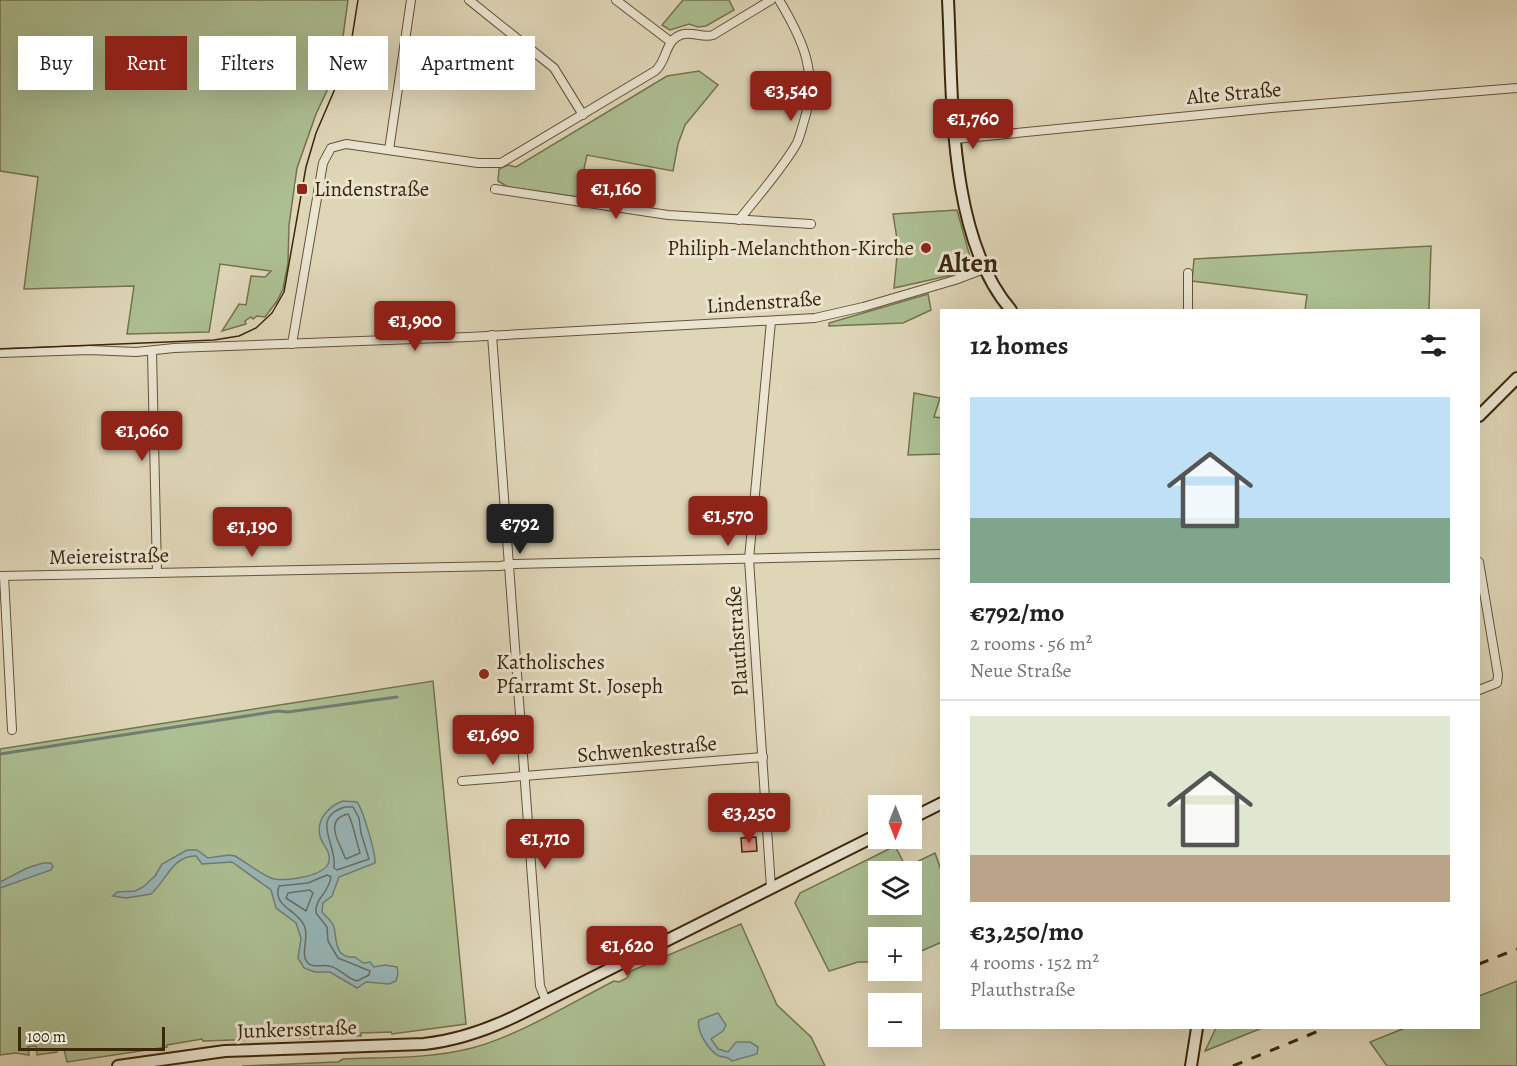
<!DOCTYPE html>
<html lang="en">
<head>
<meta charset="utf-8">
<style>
	:root { --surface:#fff; --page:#f6f6f6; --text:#222; --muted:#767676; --line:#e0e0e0; --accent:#8f2418 }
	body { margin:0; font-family:Alegreya,serif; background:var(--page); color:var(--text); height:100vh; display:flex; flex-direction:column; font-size:22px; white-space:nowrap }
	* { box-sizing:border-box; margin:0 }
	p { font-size:20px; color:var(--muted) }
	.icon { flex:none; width:33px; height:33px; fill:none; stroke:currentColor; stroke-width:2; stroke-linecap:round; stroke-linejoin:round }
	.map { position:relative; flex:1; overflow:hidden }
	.sheet { position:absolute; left:940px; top:309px; width:540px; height:720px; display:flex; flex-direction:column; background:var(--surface); border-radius:0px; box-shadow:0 6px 24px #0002 }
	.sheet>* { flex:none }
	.banner { position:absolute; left:18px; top:36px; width:570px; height:54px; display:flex; gap:12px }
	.needle { width:39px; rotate:180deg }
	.tools { position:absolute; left:868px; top:795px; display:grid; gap:12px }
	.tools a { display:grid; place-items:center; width:54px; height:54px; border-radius:0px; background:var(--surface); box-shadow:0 6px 24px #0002; font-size:30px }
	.scale { position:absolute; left:18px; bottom:15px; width:147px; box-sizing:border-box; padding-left:6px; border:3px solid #3c270a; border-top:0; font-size:16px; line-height:21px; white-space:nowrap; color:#3c270a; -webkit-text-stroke:4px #eae4d1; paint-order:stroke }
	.price { position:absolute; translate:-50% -51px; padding:0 14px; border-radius:6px; background:var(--accent); color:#fff; font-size:20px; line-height:39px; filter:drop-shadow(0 2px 3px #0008) }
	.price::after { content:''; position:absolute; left:50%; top:36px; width:18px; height:14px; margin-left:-9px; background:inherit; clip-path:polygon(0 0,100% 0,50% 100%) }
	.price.selected { background:#222; color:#fff }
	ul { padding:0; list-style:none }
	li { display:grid; align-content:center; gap:12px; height:318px; padding:0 30px }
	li+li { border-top:2px solid var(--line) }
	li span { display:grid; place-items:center; height:186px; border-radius:0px; color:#555 }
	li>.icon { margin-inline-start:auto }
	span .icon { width:108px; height:108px; fill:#fffc; stroke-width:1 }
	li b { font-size:26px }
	h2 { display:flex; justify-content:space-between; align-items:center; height:72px; padding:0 30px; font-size:26px }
	.chip { padding:0 21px; border-radius:0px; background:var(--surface); box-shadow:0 6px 24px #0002; font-size:21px; line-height:54px }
	.chip.selected { background:var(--accent); color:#fff }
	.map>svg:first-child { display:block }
	.green { fill:#acbf93; stroke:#74734e; stroke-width:1.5; fill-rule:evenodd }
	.water { fill:#98b6b9; stroke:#737d73; stroke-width:1.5 }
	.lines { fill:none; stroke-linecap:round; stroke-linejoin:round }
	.shore { stroke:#6a6e62; stroke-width:1.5 }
	.stream { stroke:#737d73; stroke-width:3 }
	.building { fill:#dc9888; stroke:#3c270a; stroke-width:1.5 }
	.street-casing { stroke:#655336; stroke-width:10 }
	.secondary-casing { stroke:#3c270a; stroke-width:14 }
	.street { stroke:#eae4d1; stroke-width:8 }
	.secondary { stroke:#eae4d1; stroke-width:10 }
	.tram { stroke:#3c270a; stroke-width:1.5 }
	.rail { stroke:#3c270a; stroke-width:3; stroke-dasharray:10 10; stroke-linecap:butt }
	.poi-dot { fill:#8f2418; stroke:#eae4d1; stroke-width:2 }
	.labels { text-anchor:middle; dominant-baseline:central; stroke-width:6; stroke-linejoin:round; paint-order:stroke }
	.street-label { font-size:21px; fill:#3c270a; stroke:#eae4d1 }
	.poi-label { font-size:21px; fill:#3c270a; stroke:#eae4d1; text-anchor:start }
	.district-label { font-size:27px; font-weight:bold; fill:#3c270a; stroke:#eae4d1 }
</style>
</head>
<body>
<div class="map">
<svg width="1517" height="1066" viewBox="0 0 1517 1066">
	<rect width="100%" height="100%" fill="#dfd6b8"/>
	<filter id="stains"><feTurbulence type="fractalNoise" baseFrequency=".00333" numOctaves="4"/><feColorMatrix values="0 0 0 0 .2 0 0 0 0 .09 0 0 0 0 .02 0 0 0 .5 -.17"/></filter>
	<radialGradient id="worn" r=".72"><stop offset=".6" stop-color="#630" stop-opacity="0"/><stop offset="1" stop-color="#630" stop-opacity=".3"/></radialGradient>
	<g class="green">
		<path d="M0,0H348L342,44L334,76L316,114L297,168L289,225L288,263L283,289L277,301L265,317L257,316L253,319L251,317L245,321L246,324L222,331L239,304L246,305L251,276L265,277L271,271L220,264L209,332L127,334L134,286L24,289L38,177L0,171Z"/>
		<path d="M683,0H729L734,10L706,26L698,27L689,24L670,30L662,25Z"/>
		<path d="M699,71L718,85L685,125L678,144L673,171L587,155L578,197L508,187L498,181L499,169L508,165L516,167L667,76Z"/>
		<path d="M957,210L970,257L961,273L894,288L898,245L893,214Z"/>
		<path d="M1431,246L1429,310H1305L1307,295L1192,281L1194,259Z"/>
		<path d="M928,294L931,310L903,323L829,326V323Z"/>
		<path d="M914,393L940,398L934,417L942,418V454L908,455Z"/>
		<path d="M433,681L466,1024L392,1034L391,1032L361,1033V1036L326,1034L325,1037L203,1041L202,1039L167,1045V1047L67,1062L64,1049H57V1052L37,1055L36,1046L28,1047L29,1055L16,1053L0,1055V749Z"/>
		<path d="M895,846L906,867L935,853L942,873V942L912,955V938H879V962H858L829,971L795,903L800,893ZM879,872H912V904H879Z"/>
		<path d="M741,924L777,1005L811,1037L825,1066H242L338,1062L343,1059C387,1057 429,1059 472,1048C518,1036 571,1003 614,981L619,982L627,978L631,971Z"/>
		<path d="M1517,981V1066H1387L1370,1042L1405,1028H1479V996Z"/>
		<path d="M1216,1028H1262L1205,1051Z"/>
	</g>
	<g class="water">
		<path d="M343,801L357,802C363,810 376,854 375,863L339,877L332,896L323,903L322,912C325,916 332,921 334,927C337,940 334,959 355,957L363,963L370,962L374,967L385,965L397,967L398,974L396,981L389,984L366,982L357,988L330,972H315L304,968L298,958L301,938L296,923L276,908L271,890L232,862L202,864L196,856C173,855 166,881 151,894L126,898L113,896L117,892L135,891L143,887L155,876L162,864L187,850H197L208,858L229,855L235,856C247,863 259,873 271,878C283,883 327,876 329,861C331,851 322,845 320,836C316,819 329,806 343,801Z"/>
		<path d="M43,863H51L53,867L51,870L0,888V882L27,868Z"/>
		<path d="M718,1013L726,1025L723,1031L711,1039L718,1049L728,1052L736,1042H750L758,1047L757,1054L732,1061C727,1056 725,1058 719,1056C709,1051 696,1031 699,1020Z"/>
	</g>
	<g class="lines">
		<g class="shore">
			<path d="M345,807H353L359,818L361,833L369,859L337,870L334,868C338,845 309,818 345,807Z"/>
			<path d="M348,814C352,819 357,844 360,853L346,859C343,855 343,851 340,846C334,833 329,818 348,814Z"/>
			<path d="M327,875L331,877C328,895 315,897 316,913L327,927L328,941L338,958L370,971L369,975L357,981C346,978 340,968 329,966C321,964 313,969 307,962C300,954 310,936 304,925C297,910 272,906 279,886L308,883Z"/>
			<path d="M310,890L313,893L306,911L286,898L288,893Z"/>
		</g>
		<path class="stream" d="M0,754L278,711L288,712L397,697"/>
	</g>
	<path class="building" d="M756,837L757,851L742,852L741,838Z"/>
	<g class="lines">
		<defs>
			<g id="street">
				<path d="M469,0L554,68L583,115"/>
				<path d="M616,0L671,42"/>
				<path d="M956,139L1271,108L1517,88"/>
				<path d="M389,150L411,0"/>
				<path d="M495,189L668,215L811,224"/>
				<path d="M739,220C757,197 783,168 797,143C800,136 802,128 804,121C819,74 803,40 779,0"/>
				<path d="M1188,273V310"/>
				<path d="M492,335L540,986L546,1001"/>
				<path d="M292,344L323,163L331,148L346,144L478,163H501L655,71C668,61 664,38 684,34C694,32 703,38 713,35L771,0"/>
				<path d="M152,352L157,573"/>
				<path d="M0,353L89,350L136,352L174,348L468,337L815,318L863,307L955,280L984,269"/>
				<path d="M1479,562L1498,675L1497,683L1479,690"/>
				<path d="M0,576L500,566L514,564L942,554"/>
				<path d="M4,576L12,730"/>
				<path d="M462,781L763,757"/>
				<path d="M771,888L749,559L771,321"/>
			</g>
			<g id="secondary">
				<path d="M948,0C953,95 947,236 1011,310"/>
				<path d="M1479,416L1517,378"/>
				<path d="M912,818L942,803"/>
				<path d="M118,1066L225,1051L424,1044C460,1040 490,1029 522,1013L879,834"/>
				<path d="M1191,1066L1197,1028"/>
			</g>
		</defs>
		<use href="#street" class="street-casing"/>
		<use href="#secondary" class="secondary-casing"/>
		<use href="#street" class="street"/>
		<use href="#secondary" class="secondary"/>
		<path class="tram" d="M0,349L214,340L239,336L256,328L272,313L284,292L306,167L316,133L349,56L358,0"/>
		<g class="rail">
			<path d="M1479,964L1517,949"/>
			<path d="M1233,1066L1326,1028"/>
		</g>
	</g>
	<g class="poi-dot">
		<rect x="296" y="183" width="12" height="12" rx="3"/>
		<circle cx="926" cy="248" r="6"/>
		<circle cx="484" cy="674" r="6"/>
	</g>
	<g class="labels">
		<g class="street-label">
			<text transform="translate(1234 93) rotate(-5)">Alte Straße</text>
			<text transform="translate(764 302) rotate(-4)">Lindenstraße</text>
			<text transform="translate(109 556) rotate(-1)">Meiereistraße</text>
			<text transform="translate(737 641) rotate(-94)">Plauthstraße</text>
			<text transform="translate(647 749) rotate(-5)">Schwenkestraße</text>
			<text transform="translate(297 1029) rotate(-2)">Junkersstraße</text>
		</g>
		<g class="poi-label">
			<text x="314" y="189">Lindenstraße</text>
			<text x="914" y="248" text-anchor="end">Philiph-Melanchthon-Kirche</text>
			<text x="496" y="662">Katholisches<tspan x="496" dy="24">Pfarramt St. Joseph</tspan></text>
		</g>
		<g class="district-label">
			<text x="968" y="263">Alten</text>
		</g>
	</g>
	<rect width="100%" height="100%" filter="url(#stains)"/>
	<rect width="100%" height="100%" fill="url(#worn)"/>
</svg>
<div class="tools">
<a><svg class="needle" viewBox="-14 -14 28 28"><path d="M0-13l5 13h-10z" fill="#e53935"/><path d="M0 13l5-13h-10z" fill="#767676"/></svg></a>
<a><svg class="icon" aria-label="layers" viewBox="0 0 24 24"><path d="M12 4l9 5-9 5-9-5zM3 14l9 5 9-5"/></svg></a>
<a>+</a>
<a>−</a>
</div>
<div class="scale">100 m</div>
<b class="price" style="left:791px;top:122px">€3,540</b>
<b class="price" style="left:973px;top:150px">€1,760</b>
<b class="price" style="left:616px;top:220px">€1,160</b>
<b class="price" style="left:415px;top:352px">€1,900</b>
<b class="price" style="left:142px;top:462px">€1,060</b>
<b class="price" style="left:728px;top:547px">€1,570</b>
<b class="price selected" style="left:520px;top:555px">€792</b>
<b class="price" style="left:252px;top:558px">€1,190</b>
<b class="price" style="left:493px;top:766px">€1,690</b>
<b class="price" style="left:749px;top:844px">€3,250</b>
<b class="price" style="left:545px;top:870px">€1,710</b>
<b class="price" style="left:627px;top:977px">€1,620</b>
<div class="banner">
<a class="chip">Buy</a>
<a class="chip selected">Rent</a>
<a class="chip">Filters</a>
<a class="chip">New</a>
<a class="chip">Apartment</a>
</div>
<section class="sheet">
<h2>12 homes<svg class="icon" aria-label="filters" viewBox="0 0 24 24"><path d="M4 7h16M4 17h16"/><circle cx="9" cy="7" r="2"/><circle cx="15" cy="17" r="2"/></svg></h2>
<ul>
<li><span style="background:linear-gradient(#bfe0f5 65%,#7fa58c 0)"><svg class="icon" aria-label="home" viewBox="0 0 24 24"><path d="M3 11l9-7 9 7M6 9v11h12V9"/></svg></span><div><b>€792/mo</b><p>2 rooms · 56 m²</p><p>Neue Straße</p></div></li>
<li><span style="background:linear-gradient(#dfe7d0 75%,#b9a48a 0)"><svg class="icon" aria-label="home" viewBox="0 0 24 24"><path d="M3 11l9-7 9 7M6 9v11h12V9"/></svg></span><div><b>€3,250/mo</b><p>4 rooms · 152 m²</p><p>Plauthstraße</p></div></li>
</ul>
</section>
</div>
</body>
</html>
